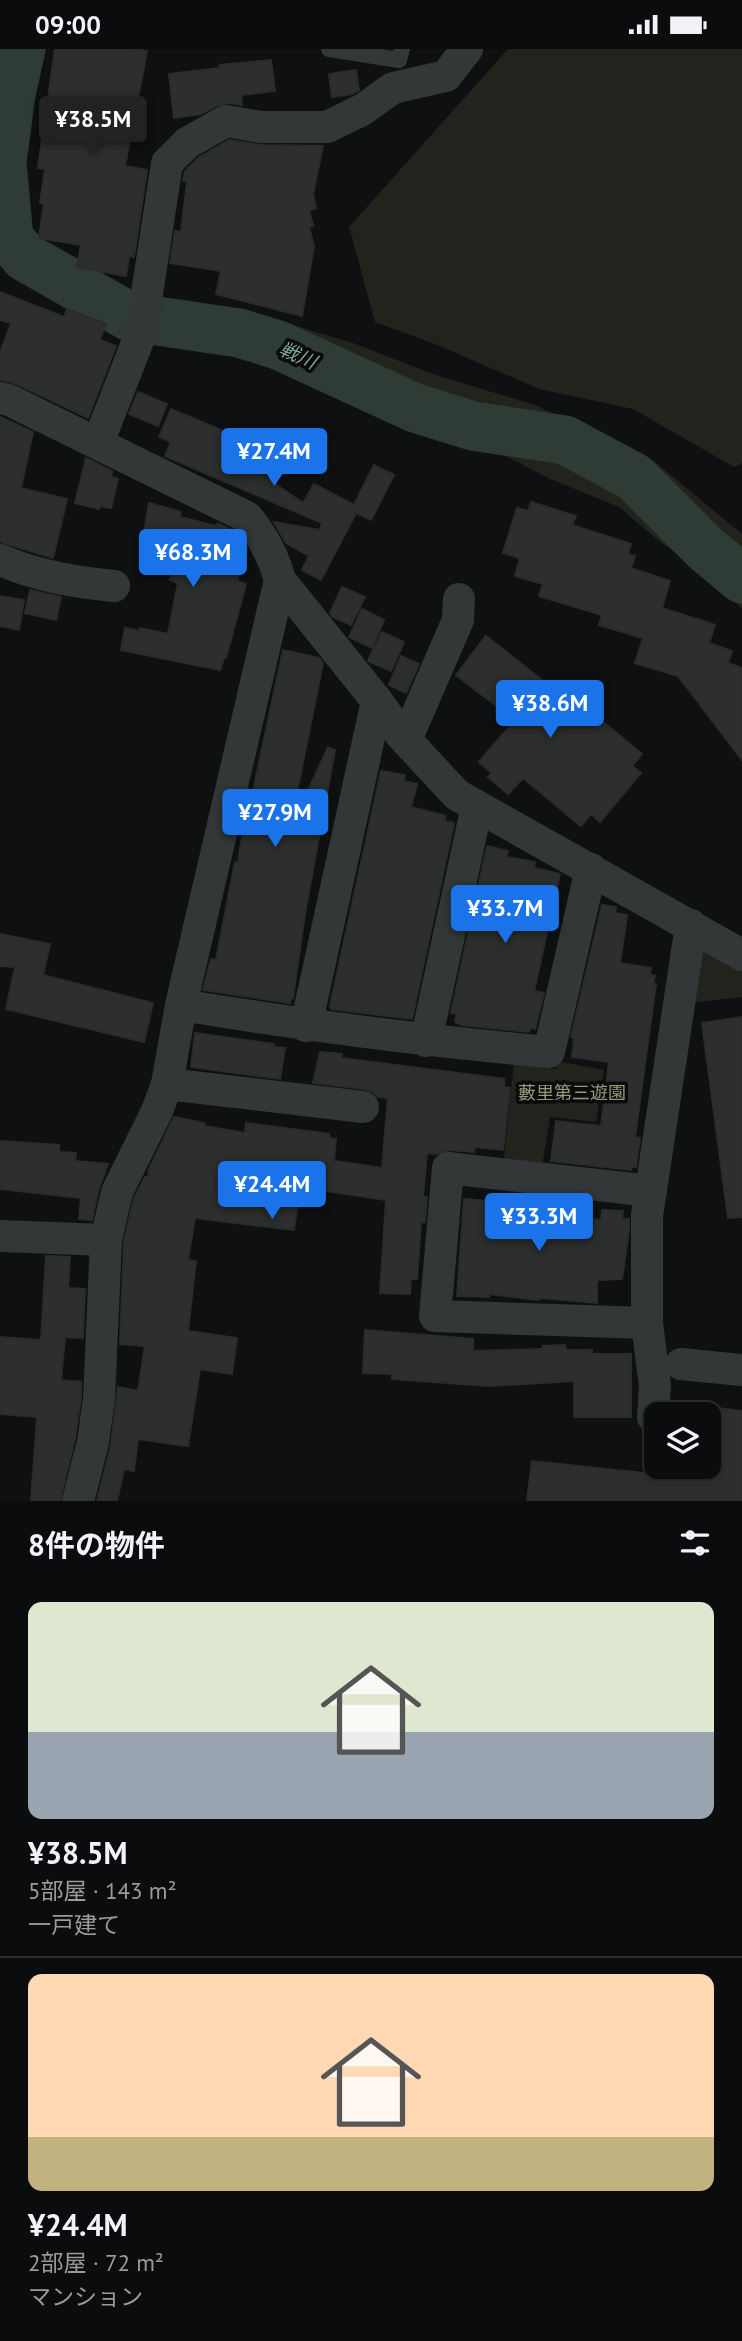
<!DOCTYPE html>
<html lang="ja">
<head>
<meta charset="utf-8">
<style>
	:root { --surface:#0b0c0d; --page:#191a1b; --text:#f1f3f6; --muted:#9a9b9d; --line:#2b2c2e; --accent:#1a73e8 }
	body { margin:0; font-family:"PT Sans","Noto Sans JP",sans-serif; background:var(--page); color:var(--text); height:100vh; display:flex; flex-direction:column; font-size:26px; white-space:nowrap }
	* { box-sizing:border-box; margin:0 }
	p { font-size:23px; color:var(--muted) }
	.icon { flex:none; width:38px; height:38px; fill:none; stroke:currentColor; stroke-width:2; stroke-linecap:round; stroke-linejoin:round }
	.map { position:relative; height:1452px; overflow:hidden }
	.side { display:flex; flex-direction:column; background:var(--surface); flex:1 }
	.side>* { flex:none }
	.buttons { position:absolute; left:644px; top:1353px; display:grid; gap:14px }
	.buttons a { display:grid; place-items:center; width:77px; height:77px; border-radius:14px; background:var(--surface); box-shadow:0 2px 5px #0004,0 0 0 2px var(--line); font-size:35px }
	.price { position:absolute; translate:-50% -60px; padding:0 16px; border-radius:7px; background:var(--accent); color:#fff; font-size:23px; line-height:46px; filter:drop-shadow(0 2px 4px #0008) }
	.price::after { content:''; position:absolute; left:50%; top:42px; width:21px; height:16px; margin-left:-10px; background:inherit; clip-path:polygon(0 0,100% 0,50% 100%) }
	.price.selected { background:#222; color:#fff }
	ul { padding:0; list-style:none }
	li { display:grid; align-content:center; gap:14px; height:371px; padding:0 28px }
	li+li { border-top:2px solid var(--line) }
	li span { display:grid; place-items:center; height:217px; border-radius:14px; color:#555 }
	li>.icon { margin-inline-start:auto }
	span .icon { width:126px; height:126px; fill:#fffc; stroke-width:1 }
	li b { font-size:30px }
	h2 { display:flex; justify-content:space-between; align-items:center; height:84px; padding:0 28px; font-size:30px }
	.status { display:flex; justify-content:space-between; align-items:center; height:49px; padding:0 35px; background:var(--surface); direction:ltr }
	.status svg { height:19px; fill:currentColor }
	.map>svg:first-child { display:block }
	.green { fill:#21231c }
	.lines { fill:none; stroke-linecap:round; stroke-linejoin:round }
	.river { stroke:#2f3b35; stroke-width:49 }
	.building { fill:#2d2f2f; stroke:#2a2c2c; stroke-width:2 }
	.lane { stroke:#333737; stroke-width:16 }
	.street { stroke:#333737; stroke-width:32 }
	.labels { text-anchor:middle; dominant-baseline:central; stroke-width:7; stroke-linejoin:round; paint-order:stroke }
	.park-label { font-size:18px; fill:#95997b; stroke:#0b0b0b }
	.water-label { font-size:19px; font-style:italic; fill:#7ca894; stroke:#0b0b0b }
</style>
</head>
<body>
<div class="status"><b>09:00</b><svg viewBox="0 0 49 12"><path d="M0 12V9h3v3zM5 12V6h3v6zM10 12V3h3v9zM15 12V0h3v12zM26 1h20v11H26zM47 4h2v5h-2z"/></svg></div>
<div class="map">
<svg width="742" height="1452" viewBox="0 0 742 1452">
	<rect width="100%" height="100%" fill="#0f1011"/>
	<g class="green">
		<path d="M508,0H742V414L734,418L633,360L539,340L440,297L375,273L349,178Z"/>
		<path d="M293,276L353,294L433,325L535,356L654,412L742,485V560L705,525L659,492L619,458L550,430L500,404L386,368L342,350L268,316L252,294Z"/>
		<path d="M712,898L742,914V948L690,954L693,902Z"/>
		<path d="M557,1012L604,1021L596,1073L550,1068L541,1124L503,1119L514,1014L556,1020Z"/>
	</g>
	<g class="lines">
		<path class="river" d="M21,0L11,45L2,113L9,189L25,208L130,268L239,284L278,296L415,359L473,377L565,391L634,428L705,499L742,530"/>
	</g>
	<g class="building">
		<path d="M55,0H134L147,2L125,117L147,121L134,208L129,207L126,227L77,218L81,196L39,189L44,154H40L45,120L38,119Z"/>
		<path d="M271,11L275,42L241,46L242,56L229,54L218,56L201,65L174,69L169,25L220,19V16Z"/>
		<path d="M356,21L359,41L352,45L332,48L329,25Z"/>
		<path d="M229,91L261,96L323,97L313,145L316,160L309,161L313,177L309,178L314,197L302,267L216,245L221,222L170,214L175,182L181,183L187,133L183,132L185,122L198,109Z"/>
		<path d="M0,243L64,268L67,260L106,275L100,291L116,297L88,369L17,335L0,331V304L11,274L0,271Z"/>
		<path d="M138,343L167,355L158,377L129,365Z"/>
		<path d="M171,360L228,384L256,404L248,416L303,454L314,435L354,456L374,416L394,426L371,471L356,464L321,531L302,521L309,507L286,494L274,473L320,481L322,474L165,407L171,393L159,388Z"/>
		<path d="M0,368L33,383L21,439L67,450L53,509L0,493Z"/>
		<path d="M86,409L112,422L111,428L118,430L111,459L100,457L99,460L75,454Z"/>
		<path d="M531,453L576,467L572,476L631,495L628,505L635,507L631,519L670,532L662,559L715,576L709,594L732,602L728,614L742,619V711L678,627L635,614L643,589L599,576L602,566L539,547L543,535L515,527L520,509L503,504L517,459L528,462Z"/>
		<path d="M149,454L181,463L180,468L216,477L218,474L235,483L247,500L237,532L246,535L226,609H224L220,621L121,601L125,579L140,582V579L168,585L178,534L170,531L171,525L150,521L154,504L141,501Z"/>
		<path d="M342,538L365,548L351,576L333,568L330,564Z"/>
		<path d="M30,541L61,548L56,571L25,564Z"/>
		<path d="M0,547L24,551L19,581L0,577Z"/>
		<path d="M362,560L384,571L372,599L349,588Z"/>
		<path d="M382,583L404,593L391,622L368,612Z"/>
		<path d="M486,587L594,672L597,668L642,705L632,717L641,724L600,773L591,765L581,777L523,729L508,745L488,728L492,724L479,713L515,671L456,626Z"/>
		<path d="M283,601L319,609L323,614L295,753L302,755L328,698L335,701L305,864L293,949H291L290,954L203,941L211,910L216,911L235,813H238L248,751L251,752Z"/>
		<path d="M401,607L419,615L406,644L389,636Z"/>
		<path d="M381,722L405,726L404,732L417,735L411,758L446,767L444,772L454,774L412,970L331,960L330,957Z"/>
		<path d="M487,797L508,802L506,808L535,813L534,819L560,825L534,942L544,944L535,980L530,979L529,983L461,976L455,973L457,965L451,964Z"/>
		<path d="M602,856L616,858L615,864L627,866L620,914L651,919L650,926L655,927L653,935H656L635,1088L640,1089L636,1118H631V1121L551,1112L556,1072L601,1077L609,1013L572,1008L574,989L571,988Z"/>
		<path d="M0,885L50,895L43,926L153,954L144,993L6,960L15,918L0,917Z"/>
		<path d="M742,968V1168L728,1169L702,974Z"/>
		<path d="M195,984L274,995L273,998L285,999L280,1030L191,1018Z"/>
		<path d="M320,1003L342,1005L341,1009L504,1030V1038L510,1039L503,1101L475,1098L474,1103L449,1101L437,1105L427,1104L423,1147L427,1148L425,1173H421L417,1230H411L410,1245L380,1244L386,1151L300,1138L294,1181L195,1169L188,1211L196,1212L188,1282L237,1289L232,1325L200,1320L188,1397L138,1390L134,1422L124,1420L117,1452H97L111,1396L118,1338L138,1342L145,1297L120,1295L124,1193L134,1149L145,1128H148L149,1120L174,1068L204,1074V1077L245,1084L246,1074L329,1085V1089L336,1090L334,1112L382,1119L388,1049L378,1048L373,1043L365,1040L313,1034Z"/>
		<path d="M0,1092L59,1096V1103L76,1104L75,1112L108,1115L99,1139L92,1171L79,1170L81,1149L0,1140Z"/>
		<path d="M464,1150L498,1153L497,1159L601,1171L602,1161L623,1162L622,1170H629V1181L622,1230L597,1231V1254L540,1249L539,1251L489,1245V1248L457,1247Z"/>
		<path d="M46,1207L70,1208L68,1239L85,1240L83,1289L65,1288L61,1331L81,1333V1348L75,1389L60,1452H31L37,1368L0,1365V1288L41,1291Z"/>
		<path d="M365,1281L473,1290V1302L543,1300V1297L565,1296L566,1301H592V1305H631V1368H574V1332L489,1337L392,1330V1325L363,1324Z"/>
		<path d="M709,1358L742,1362V1452H527L532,1412L709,1431Z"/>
	</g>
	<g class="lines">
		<path class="lane" d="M329,0L399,11L402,0"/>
		<g class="street">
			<path d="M0,349L9,351L247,468C263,488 273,506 280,531L377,652L402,687L457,746L742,906"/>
			<path d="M98,394L141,284L167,114L187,94L226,72L261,78H327L362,61L393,39L446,27L467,0"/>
			<path d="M0,511C37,527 74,533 114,537"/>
			<path d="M406,691L458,571L459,550"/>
			<path d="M181,956C303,976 425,992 549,1003L591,820"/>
			<path d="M306,977L377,652"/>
			<path d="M426,992L477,757"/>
			<path d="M167,1035L363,1058"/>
			<path d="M0,1187L106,1191"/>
			<path d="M647,1274L435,1267L448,1119L651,1142"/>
			<path d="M681,1315L742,1321"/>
			<path d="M653,1368L655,1337L647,1274V1167L691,876"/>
			<path d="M78,1452L93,1393L99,1350L106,1191L117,1143L157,1062L167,1035L181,956L280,531"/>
		</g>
	</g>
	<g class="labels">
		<g class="park-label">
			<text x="572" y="1043">藪里第三遊園</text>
		</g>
		<g class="water-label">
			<text transform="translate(298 306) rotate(24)">戦川</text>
		</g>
	</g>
</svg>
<div class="buttons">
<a><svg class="icon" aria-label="layers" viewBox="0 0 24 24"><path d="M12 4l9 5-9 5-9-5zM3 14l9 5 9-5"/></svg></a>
</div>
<b class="price selected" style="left:93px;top:107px">¥38.5M</b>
<b class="price" style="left:274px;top:439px">¥27.4M</b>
<b class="price" style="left:193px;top:540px">¥68.3M</b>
<b class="price" style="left:550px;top:691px">¥38.6M</b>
<b class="price" style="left:275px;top:800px">¥27.9M</b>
<b class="price" style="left:505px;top:896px">¥33.7M</b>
<b class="price" style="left:272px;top:1172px">¥24.4M</b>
<b class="price" style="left:539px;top:1204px">¥33.3M</b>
</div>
<section class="side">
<h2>8件の物件<svg class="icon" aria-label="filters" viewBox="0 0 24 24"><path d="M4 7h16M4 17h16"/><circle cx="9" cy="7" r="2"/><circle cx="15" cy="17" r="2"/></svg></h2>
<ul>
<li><span style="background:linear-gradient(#dfe7d0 60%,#9aa5b1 0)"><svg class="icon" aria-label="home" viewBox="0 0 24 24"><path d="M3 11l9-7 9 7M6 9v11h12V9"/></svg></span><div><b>¥38.5M</b><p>5部屋 · 143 m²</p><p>一戸建て</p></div></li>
<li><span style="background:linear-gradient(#ffd9b3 75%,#c2b280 0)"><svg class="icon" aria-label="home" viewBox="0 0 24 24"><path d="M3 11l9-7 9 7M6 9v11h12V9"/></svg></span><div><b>¥24.4M</b><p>2部屋 · 72 m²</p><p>マンション</p></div></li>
</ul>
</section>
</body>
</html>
